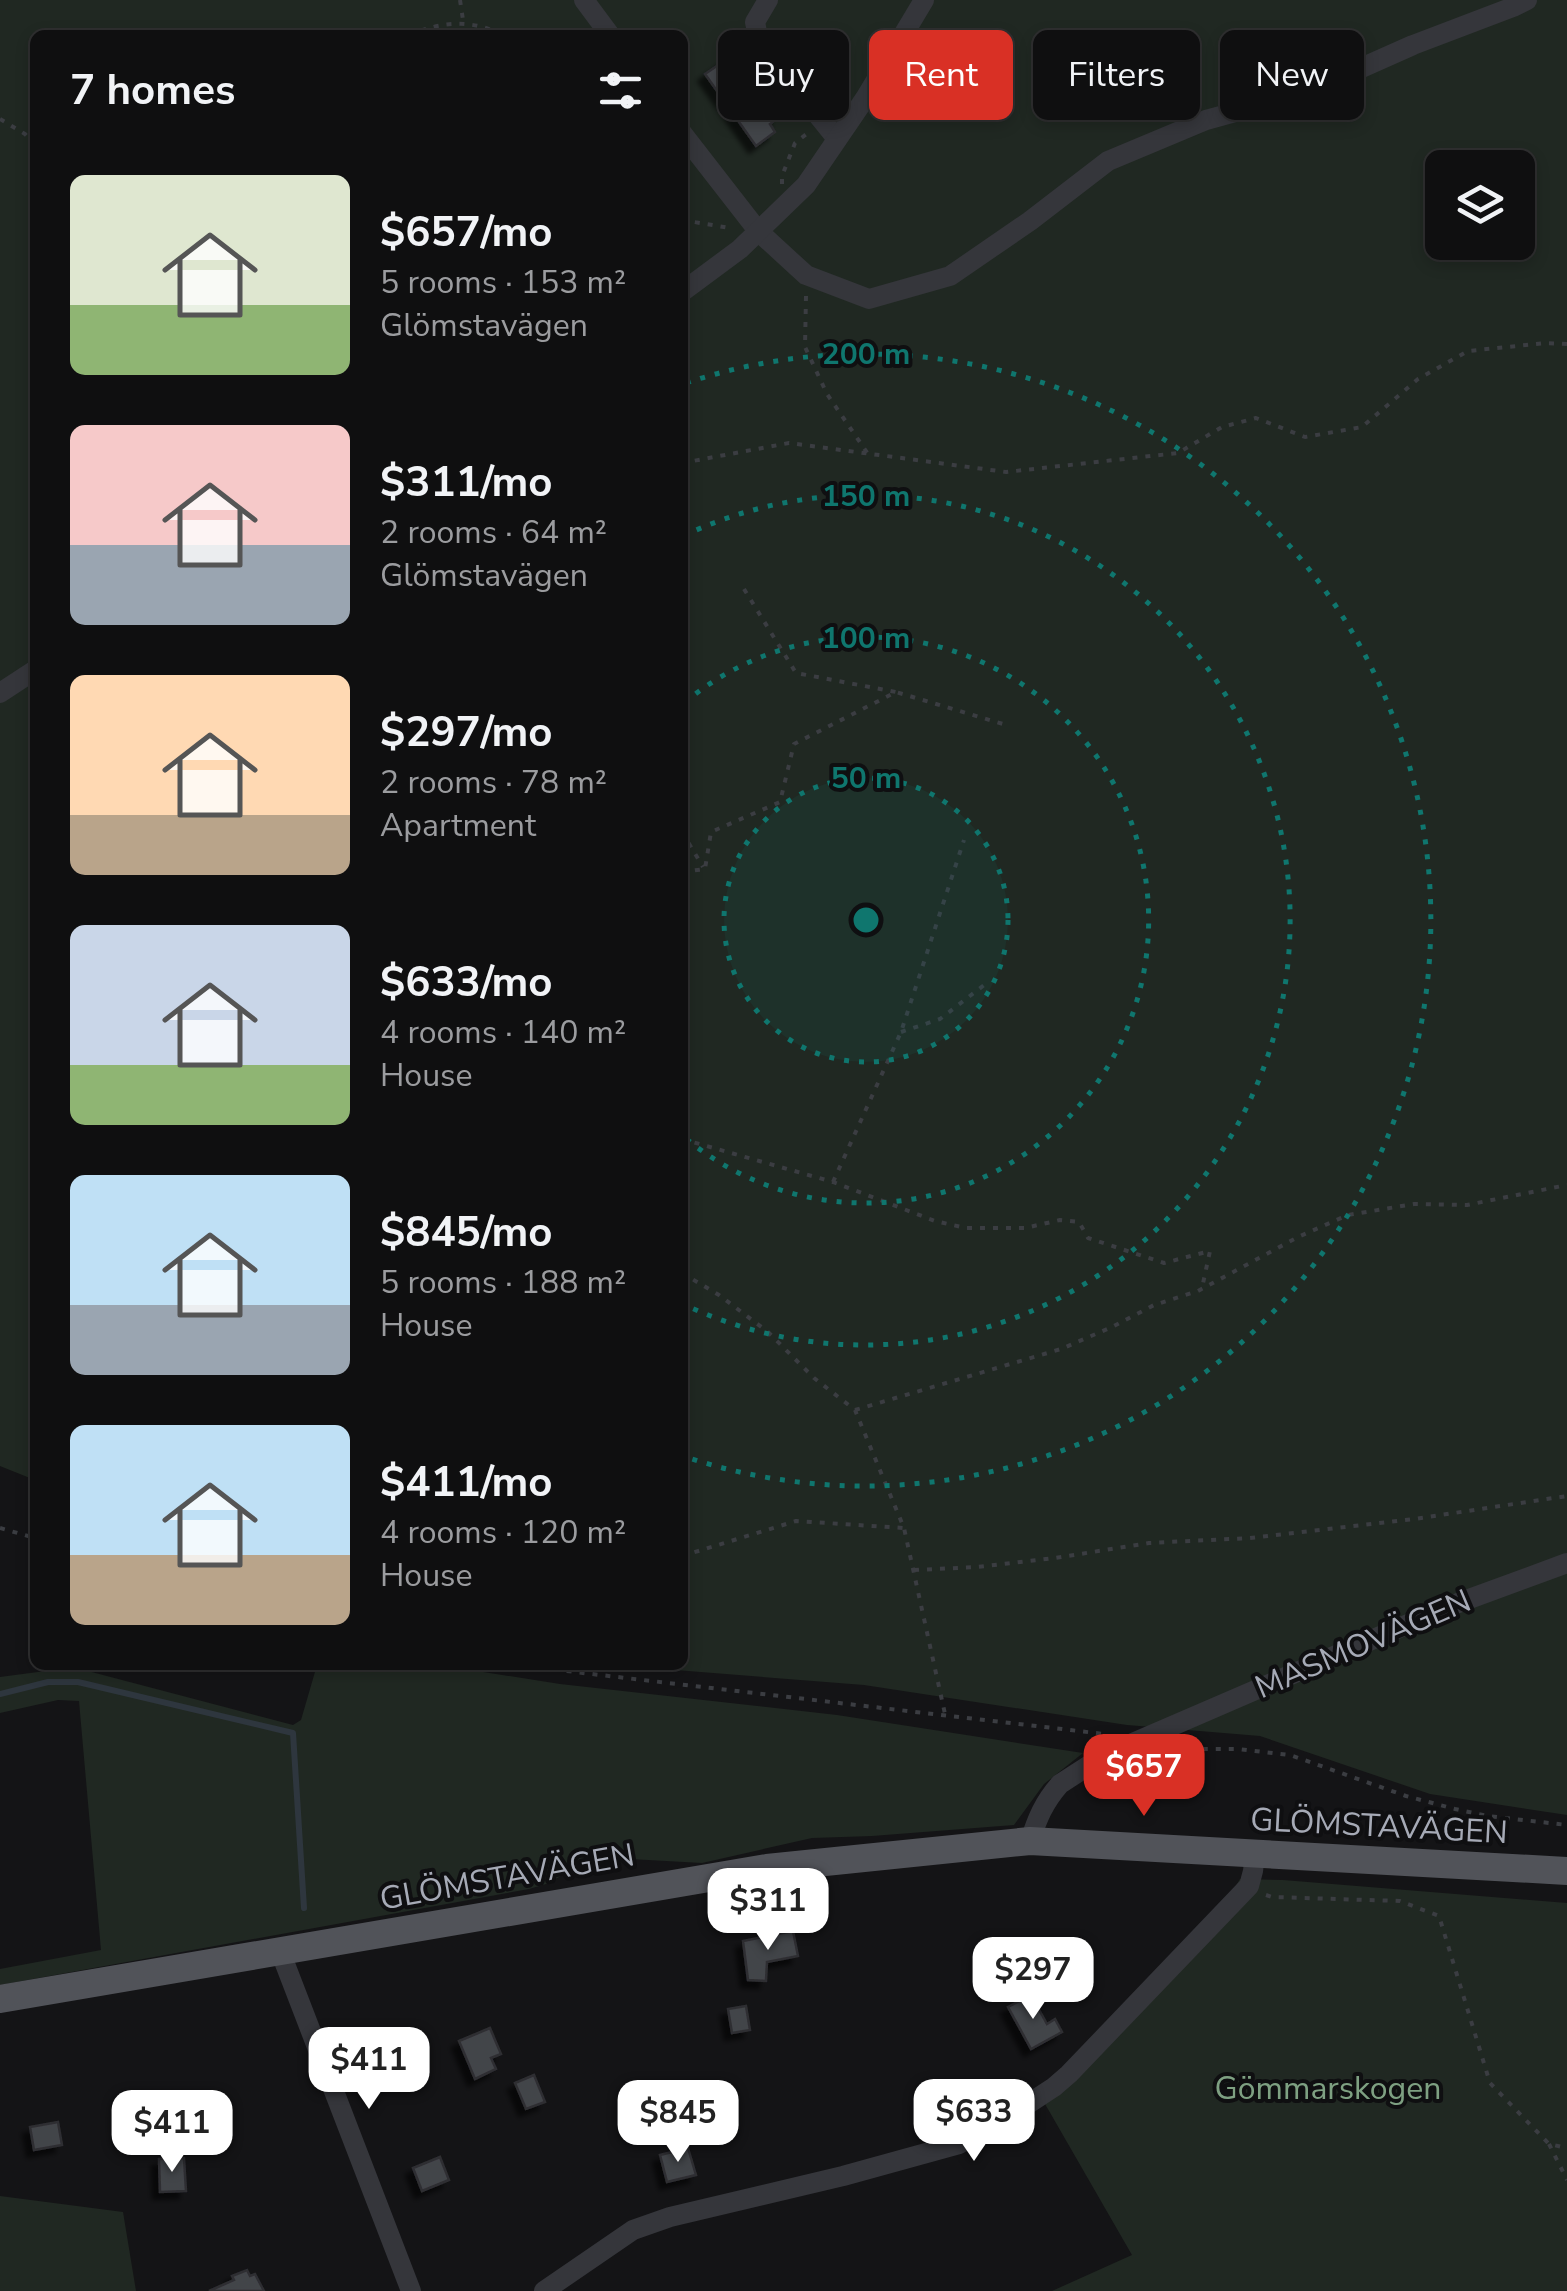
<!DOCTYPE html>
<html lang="en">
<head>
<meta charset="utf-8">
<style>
	:root { --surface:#0f0f10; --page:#181819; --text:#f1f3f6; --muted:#9b9c9f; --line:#2f2f30; --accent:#d93025 }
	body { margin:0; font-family:"Nunito Sans",sans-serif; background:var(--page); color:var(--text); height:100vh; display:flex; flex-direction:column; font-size:38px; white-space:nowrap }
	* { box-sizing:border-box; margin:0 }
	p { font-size:32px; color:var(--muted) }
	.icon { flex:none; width:55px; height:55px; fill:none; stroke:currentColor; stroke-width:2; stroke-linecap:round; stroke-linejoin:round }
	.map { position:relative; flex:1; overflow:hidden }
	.details { position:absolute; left:30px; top:30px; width:658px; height:1640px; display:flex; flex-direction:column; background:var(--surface); border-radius:15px; box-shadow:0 5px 15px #0003,0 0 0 2px var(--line) }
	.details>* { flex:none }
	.guide { position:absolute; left:718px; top:30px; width:698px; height:90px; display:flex; gap:20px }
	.tools { position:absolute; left:1425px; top:150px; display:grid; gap:20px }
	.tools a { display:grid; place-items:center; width:110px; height:110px; border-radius:15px; background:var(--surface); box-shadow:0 5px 15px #0003,0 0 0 2px var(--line); font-size:50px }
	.price { position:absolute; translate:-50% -85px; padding:0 22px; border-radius:20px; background:#fff; color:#222; font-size:32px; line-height:65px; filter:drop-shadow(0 2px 5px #0008) }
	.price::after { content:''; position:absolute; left:50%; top:60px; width:30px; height:22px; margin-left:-15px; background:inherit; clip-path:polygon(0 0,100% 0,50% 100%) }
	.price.active { background:var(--accent); color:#fff }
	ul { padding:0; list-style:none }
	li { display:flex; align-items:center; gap:30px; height:250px; padding:0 40px }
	li span { display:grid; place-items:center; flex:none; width:280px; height:200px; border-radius:15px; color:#555 }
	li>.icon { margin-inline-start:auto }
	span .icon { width:120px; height:120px; fill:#fffc; stroke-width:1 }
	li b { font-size:42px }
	h2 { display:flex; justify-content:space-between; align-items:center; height:120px; padding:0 40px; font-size:42px }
	.pill { padding:0 35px; border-radius:15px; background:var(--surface); box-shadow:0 5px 15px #0003,0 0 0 2px var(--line); font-size:35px; line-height:90px }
	.pill.active { background:var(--accent); color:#fff }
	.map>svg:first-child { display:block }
	.green { fill:#202822; fill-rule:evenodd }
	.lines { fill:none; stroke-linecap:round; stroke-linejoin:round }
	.stream { stroke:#2e363e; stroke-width:6 }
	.building { fill:#434449; stroke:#2e2e32; stroke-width:2.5; filter:url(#shadow) }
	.path { stroke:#3b3d42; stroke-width:4; stroke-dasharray:5 8; stroke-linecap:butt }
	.minor { stroke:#35363b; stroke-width:20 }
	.major { stroke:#515359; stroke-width:28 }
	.ring { fill:none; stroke:#0f766e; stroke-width:5; stroke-dasharray:5 10 }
	.labels { text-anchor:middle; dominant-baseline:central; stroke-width:8; stroke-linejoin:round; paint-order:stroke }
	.street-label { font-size:32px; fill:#a6aab6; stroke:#0f0f11 }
	.park-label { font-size:32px; fill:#7ea082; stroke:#0f0f11 }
	.centre { fill:#0f766e; stroke:#0f0f11; stroke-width:5 }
	.ring-label { font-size:30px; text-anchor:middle; font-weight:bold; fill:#0f766e; stroke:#0f0f11; stroke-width:8; stroke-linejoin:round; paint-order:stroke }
</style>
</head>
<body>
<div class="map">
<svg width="1567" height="2291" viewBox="0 0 1567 2291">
	<defs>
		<filter id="shadow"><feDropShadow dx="-7" dy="7" stdDeviation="2.5" flood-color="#0009"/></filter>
	</defs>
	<rect width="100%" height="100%" fill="#141416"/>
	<g class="green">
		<path d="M0,0H1567V1815L1430,1794L1260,1736L1127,1725L864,1685L612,1665H682V35H35V1480L0,1466ZM1442,168H1518V242H1442Z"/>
		<path d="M317,1665H439L560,1684L837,1715L1083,1753L1044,1784L1014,1825L872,1836L812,1838L702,1863L630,1859L598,1862L576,1868L546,1884L529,1889L0,1985V1969L101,1950L79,1701L58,1700L0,1713V1677L53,1670H84L293,1725L301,1720Z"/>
		<path d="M1240,1879L1283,1880L1567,1903V2291H1052L1132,2255L1037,2090L1063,2069L1231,1894Z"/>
		<path d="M0,2196L123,2212L136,2291H0Z"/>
	</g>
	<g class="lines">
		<path class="stream" d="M0,1694L48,1682H78L293,1733L304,1908"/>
	</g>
	<g class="building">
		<path d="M733,55L778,118L770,124L775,132L756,146L705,74Z"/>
		<path d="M793,1931L798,1956L767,1962L766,1981L748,1980L743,1941Z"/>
		<path d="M1031,1995L1047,2024L1055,2019L1062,2032L1031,2049L1008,2007Z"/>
		<path d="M746,2006L750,2030L732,2033L728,2009Z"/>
		<path d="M490,2028L501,2054L491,2058L496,2069L475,2079L459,2041Z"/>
		<path d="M534,2075L545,2102L526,2109L515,2083Z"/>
		<path d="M158,2117L160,2137L139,2139L137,2119Z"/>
		<path d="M58,2122L62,2145L34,2150L30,2127Z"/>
		<path d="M688,2148L696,2175L667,2182L660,2155Z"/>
		<path d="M440,2157L449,2180L422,2191L413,2168Z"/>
		<path d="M184,2158L186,2191L160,2192L159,2159Z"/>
		<path d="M247,2270L250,2276L255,2274L264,2291H209L234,2280L232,2276Z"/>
	</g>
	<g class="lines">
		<g class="path">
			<path d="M460,0L463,20"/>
			<path d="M409,35C444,21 469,19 504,35"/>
			<path d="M0,119L25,134L35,144"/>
			<path d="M782,184V176L795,143L809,132"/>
			<path d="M682,220L730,228"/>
			<path d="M806,296L805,347L827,394L868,454"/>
			<path d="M682,463L789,443L1006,472L1178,453L1222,427L1256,418L1305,437L1362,427L1418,379L1468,351L1546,343L1567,344"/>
			<path d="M744,589L796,673L896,692"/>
			<path d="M682,832L703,867"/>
			<path d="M682,872L705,869L711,832L780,802L794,744L896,692L1003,724"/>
			<path d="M901,1032L940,1019L988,982"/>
			<path d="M682,1139L833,1182L935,1221L966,1228H1025L1060,1220L1079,1222L1088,1238L1164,1263L1210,1251L1202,1288"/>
			<path d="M833,1182L901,1032L964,840"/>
			<path d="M682,1273L719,1295L768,1332L814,1378L855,1410L904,1528L945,1714"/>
			<path d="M855,1410L1061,1349L1112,1327L1154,1305L1198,1291L1298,1237L1348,1215L1414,1204L1467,1205L1567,1185"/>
			<path d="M0,1528L35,1538"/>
			<path d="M682,1556L796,1521L904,1528"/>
			<path d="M914,1570L977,1567L1055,1558L1149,1543L1250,1538L1414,1519L1567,1496"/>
			<path d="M515,1665L1104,1734"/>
			<path d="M1139,1761L1197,1749H1238L1290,1755L1406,1796L1455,1809L1488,1816L1567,1825"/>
			<path d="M1266,1895L1272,1897L1400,1901L1439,1916L1490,2083L1549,2144L1567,2148"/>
			<path d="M1549,2144L1567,2180"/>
		</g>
		<g class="minor">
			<path d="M584,0L610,35"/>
			<path d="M768,0L755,22L759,42L837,139"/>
			<path d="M682,133L759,232L806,275L869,299L950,276L1030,221L1108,161L1206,120L1305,93L1413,45L1513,7L1527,0"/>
			<path d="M682,292L740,249L806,185L866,97L924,0"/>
			<path d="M0,693L35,670"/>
			<path d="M1030,1841C1037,1819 1044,1802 1060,1784L1105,1755L1450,1606L1567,1563"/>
			<path d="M280,1951L411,2291"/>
			<path d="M544,2291L633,2230L670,2217L843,2176L959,2144L1016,2112L1054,2087L1069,2074L1249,1886L1253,1871L1255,1855"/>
		</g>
		<path class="major" d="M0,1999L767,1868L1030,1841L1567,1871"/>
	</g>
	<circle cx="866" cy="920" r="142" fill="#0f766e" fill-opacity=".12"/>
	<g class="ring">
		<circle cx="866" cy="920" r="142"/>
		<path d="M684 703A283 283 0 1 1 684 1137"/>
		<path d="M683 536A425 425 0 1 1 683 1304"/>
		<path d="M686 383A566 566 0 1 1 686 1457"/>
	</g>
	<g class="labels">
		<g class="street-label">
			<text transform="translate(1363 1644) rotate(-23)">MASMOVÄGEN</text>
			<text transform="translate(1379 1826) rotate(3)">GLÖMSTAVÄGEN</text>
			<text transform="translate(507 1877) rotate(-10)">GLÖMSTAVÄGEN</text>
		</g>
		<g class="park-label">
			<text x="1328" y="2088">Gömmarskogen</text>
		</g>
	</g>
	<circle cx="866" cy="920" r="15" class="centre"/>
	<g class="ring-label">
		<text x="866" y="364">200 m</text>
		<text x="866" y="506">150 m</text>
		<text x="866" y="648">100 m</text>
		<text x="866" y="788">50 m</text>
	</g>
</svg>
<div class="tools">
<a><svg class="icon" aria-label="layers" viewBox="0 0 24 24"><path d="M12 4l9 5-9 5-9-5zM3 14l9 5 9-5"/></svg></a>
</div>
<b class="price active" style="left:1144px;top:1819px">$657</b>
<b class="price" style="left:768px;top:1953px">$311</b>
<b class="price" style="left:1033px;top:2022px">$297</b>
<b class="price" style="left:369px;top:2112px">$411</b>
<b class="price" style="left:974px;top:2164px">$633</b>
<b class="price" style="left:678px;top:2165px">$845</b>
<b class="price" style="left:172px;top:2175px">$411</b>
<div class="guide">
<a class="pill">Buy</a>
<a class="pill active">Rent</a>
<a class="pill">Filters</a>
<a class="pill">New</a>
</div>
<section class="details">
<h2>7 homes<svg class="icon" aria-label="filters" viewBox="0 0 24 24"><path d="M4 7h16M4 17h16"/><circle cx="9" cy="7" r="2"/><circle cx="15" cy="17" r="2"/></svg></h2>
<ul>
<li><span style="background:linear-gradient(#dfe7d0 65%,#8fb573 0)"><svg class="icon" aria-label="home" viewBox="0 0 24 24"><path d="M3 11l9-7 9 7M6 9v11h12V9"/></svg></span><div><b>$657/mo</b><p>5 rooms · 153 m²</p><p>Glömstavägen</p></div></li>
<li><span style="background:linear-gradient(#f6c9c9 60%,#9aa5b1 0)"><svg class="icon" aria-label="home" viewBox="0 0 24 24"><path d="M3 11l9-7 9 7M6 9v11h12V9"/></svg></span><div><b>$311/mo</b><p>2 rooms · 64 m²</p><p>Glömstavägen</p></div></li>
<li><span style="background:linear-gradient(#ffd9b3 70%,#b9a48a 0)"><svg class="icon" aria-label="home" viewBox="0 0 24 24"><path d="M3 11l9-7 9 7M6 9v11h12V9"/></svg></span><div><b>$297/mo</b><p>2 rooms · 78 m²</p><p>Apartment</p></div></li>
<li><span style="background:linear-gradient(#c9d6e8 70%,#8fb573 0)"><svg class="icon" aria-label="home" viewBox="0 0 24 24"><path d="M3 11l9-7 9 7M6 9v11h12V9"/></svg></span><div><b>$633/mo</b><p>4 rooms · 140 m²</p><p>House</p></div></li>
<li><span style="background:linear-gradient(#bfe0f5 65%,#9aa5b1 0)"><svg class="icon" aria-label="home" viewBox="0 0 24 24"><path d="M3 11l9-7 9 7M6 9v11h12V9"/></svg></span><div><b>$845/mo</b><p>5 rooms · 188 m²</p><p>House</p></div></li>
<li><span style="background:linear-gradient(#bfe0f5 65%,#b9a48a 0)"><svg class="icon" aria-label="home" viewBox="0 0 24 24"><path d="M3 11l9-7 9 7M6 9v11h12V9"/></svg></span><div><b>$411/mo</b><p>4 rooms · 120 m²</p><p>House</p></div></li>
</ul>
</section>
</div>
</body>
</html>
